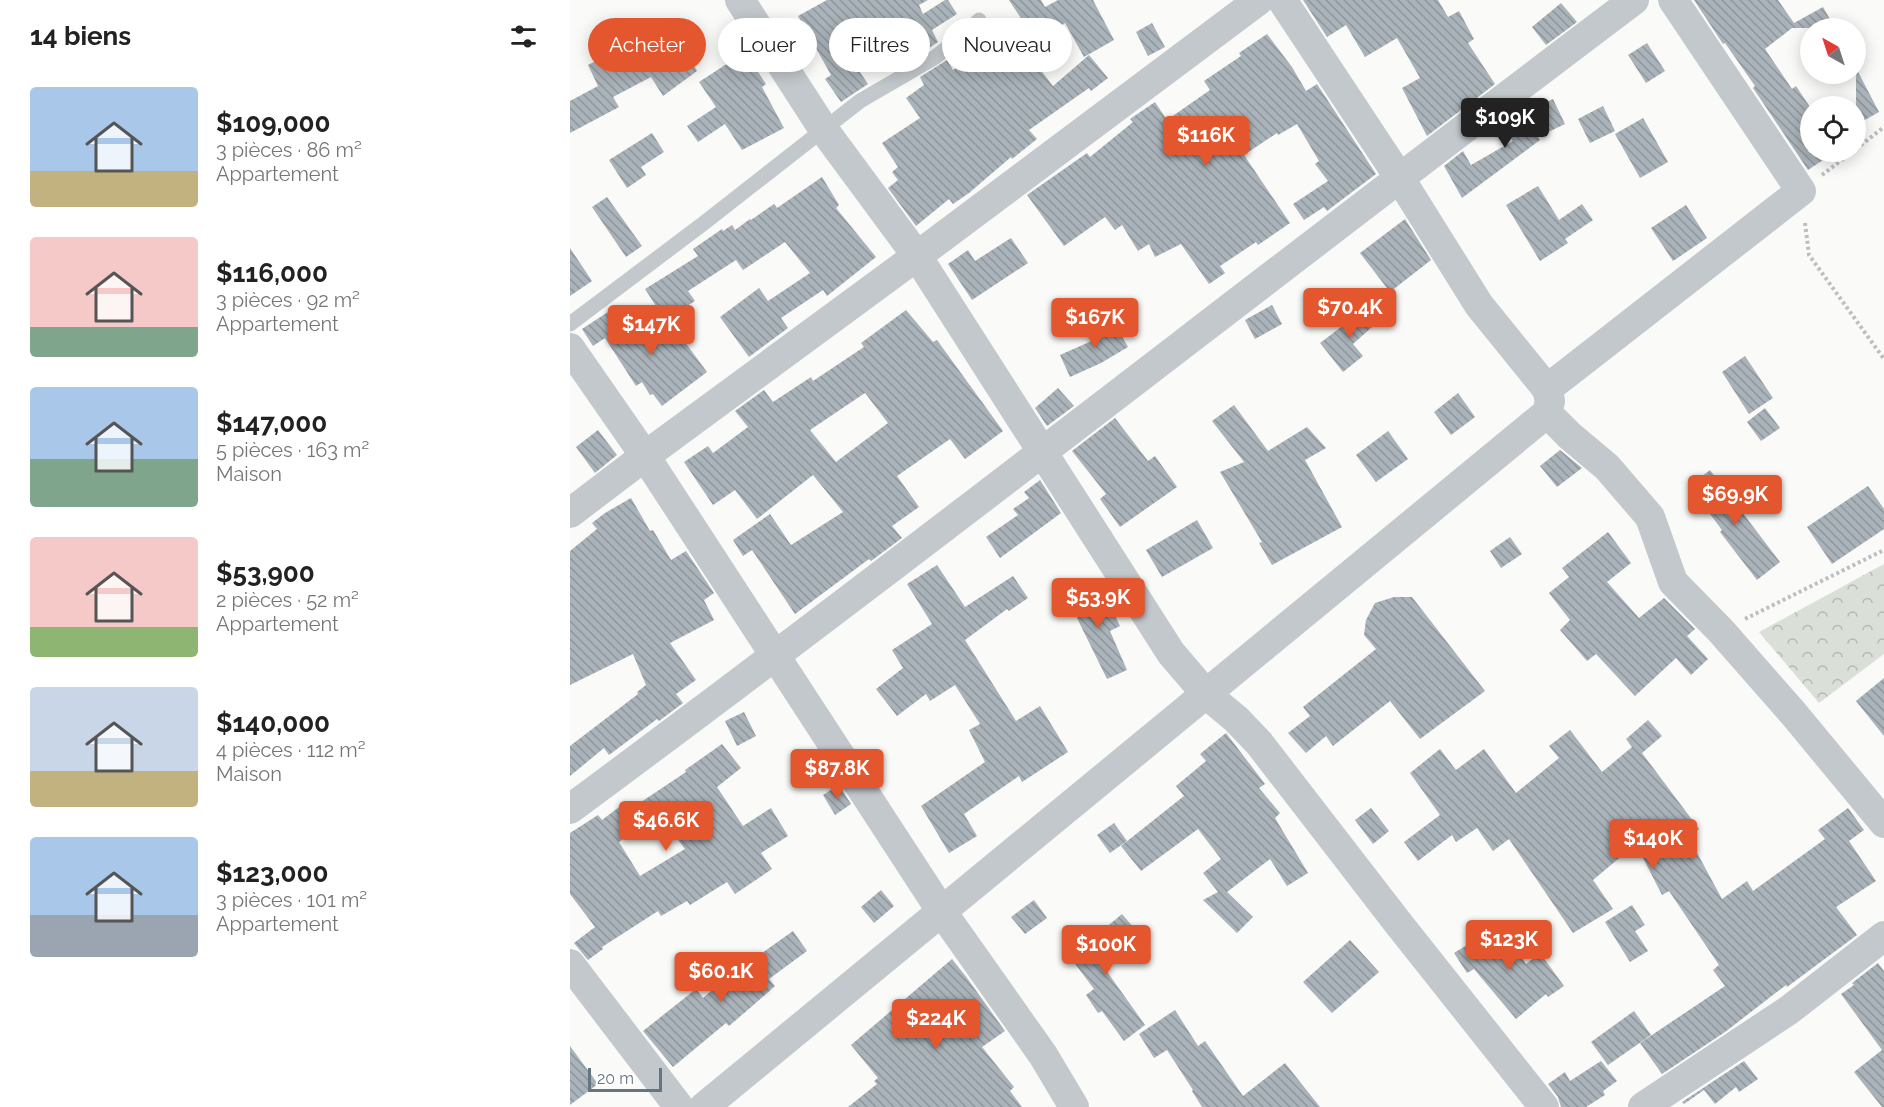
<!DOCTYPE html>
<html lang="fr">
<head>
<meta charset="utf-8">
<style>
	:root { --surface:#fff; --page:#f2f2f2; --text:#222; --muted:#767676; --accent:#e4572e }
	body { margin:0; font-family:Raleway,sans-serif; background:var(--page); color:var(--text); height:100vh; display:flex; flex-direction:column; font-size:22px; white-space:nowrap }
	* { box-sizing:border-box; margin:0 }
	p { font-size:20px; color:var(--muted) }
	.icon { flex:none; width:33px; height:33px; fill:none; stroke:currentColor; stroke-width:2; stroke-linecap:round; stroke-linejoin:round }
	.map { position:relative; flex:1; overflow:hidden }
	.details { display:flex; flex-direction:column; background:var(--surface); width:570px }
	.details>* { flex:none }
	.guide { position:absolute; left:18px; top:18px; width:570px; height:54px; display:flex; gap:12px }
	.needle { width:39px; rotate:321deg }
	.tools { position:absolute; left:1230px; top:18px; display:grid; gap:12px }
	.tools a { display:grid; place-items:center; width:66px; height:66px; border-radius:50%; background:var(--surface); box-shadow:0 3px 15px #0003; font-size:30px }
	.scale { position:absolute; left:18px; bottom:15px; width:74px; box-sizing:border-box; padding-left:6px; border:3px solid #657683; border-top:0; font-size:16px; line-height:21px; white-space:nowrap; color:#657683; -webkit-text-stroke:4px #fff; paint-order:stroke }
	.price { position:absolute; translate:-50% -51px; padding:0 14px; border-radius:6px; background:var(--accent); color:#fff; font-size:20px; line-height:39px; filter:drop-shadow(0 2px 3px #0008) }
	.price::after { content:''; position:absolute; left:50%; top:36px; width:18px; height:14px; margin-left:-9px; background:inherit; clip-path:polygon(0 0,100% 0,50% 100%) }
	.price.current { background:#222; color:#fff }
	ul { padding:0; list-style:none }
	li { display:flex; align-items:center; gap:18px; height:150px; padding:0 30px }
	li span { display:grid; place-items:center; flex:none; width:168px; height:120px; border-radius:6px; color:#555 }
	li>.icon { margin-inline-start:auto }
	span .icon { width:72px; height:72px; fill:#fffc; stroke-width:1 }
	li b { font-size:26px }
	h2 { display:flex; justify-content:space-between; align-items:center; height:72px; padding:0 30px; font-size:26px }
	.chip { padding:0 21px; border-radius:27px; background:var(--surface); box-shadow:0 3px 15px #0003; font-size:21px; line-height:54px }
	.chip.current { background:var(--accent); color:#fff }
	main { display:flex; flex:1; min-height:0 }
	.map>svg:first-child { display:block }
	.forest { fill:url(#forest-crowns) }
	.building { fill:url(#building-back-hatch); fill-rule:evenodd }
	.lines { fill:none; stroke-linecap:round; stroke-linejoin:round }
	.path { stroke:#bbbfc2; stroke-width:4; stroke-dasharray:3 3; stroke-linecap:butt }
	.service { stroke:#c3c8cc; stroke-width:15 }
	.minor { stroke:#c3c8cc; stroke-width:30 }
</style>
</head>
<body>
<main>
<section class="details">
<h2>14 biens<svg class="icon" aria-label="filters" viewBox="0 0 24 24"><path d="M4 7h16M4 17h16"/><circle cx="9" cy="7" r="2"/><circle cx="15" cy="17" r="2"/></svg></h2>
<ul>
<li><span style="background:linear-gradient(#a9c7e8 70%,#c2b280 0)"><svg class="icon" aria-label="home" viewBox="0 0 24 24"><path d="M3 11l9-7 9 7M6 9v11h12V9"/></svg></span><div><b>$109,000</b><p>3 pièces · 86 m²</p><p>Appartement</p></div></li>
<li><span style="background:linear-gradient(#f6c9c9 75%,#7fa58c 0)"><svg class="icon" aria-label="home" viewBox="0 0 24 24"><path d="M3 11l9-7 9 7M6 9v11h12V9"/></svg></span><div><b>$116,000</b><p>3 pièces · 92 m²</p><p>Appartement</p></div></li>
<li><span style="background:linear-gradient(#a9c7e8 60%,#7fa58c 0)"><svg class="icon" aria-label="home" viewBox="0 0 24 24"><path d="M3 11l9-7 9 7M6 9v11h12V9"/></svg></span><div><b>$147,000</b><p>5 pièces · 163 m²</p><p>Maison</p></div></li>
<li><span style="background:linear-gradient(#f6c9c9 75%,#8fb573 0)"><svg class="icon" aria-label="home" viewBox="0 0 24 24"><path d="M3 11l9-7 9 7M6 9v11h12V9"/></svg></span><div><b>$53,900</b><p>2 pièces · 52 m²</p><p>Appartement</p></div></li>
<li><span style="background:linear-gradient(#c9d6e8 70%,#c2b280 0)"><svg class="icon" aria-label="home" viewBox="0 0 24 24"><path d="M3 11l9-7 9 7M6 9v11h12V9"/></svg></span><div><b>$140,000</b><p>4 pièces · 112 m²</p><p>Maison</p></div></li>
<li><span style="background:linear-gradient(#a9c7e8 65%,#9aa5b1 0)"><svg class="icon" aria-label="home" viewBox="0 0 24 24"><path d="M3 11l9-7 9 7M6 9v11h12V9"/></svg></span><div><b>$123,000</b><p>3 pièces · 101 m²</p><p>Appartement</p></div></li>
</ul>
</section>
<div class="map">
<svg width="1314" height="1107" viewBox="0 0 1314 1107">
	<defs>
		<pattern id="forest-crowns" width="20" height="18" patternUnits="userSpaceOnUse" patternTransform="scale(1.5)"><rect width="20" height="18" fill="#dadfd7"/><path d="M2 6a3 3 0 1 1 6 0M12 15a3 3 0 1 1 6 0" fill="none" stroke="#b4b9b4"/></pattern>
		<pattern id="building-back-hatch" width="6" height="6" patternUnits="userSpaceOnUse" patternTransform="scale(1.5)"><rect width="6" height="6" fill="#aab3b9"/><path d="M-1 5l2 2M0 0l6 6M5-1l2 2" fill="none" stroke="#8e969c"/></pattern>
	</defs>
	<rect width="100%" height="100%" fill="#fafaf8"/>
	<path class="forest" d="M1314,564V654L1249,703L1189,632Z"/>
	<g class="building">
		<path d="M257,0H358L349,5L353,14L375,0H378L387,14L362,30L368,42L341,60L319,19L270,43L298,84L271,102L255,79L261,75L228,16Z"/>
		<path d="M439,0H471L475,7L488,0H523L544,40L514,57L495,23L456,51L483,86L519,55L538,78L521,91L519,88L459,130L467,139L442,159L441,157L399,193L383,204L379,199L346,226L318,188L328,180L322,172L328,167L312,143L350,118L336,98L354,85L350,77L377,60L383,70L399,60L400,63L454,23Z"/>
		<path d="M733,0H868L878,17L889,11L904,39L898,43L925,84L857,136L832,88L850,78L827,38L795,57L776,25L757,37Z"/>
		<path d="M1124,0H1208L1224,23L1253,7L1265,28H1222L1195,49L1222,89L1226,86L1240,107V150L1238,152H1265L1238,170L1183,88L1185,86L1155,43L1153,44Z"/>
		<path d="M991,3L1007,22L976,45L962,27Z"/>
		<path d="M104,23L127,71L93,96L81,77L43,97L49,107L0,133V101L28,86L18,65L55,45L54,43L74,32L76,36Z"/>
		<path d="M582,23L595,47L578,56L566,32Z"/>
		<path d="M697,34L722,67L736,91L747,84L806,174L757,211L754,207L734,220L723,204L758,181L745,164L749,161L727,124L708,135L707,133L674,155L720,223L688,245L686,242L650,266L655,273L639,284L611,244L585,257L579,244L568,251L552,225L545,230L535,217L494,246L457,195L517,153L520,157L563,122L560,119L585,102L597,120L640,90L634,81L671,56L669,53Z"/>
		<path d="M1077,43L1095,71L1076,83L1058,55Z"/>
		<path d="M175,52L196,84L192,87L214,128L172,150L155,124L128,142L117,126L146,107L129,82Z"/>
		<path d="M1286,68L1309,112L1286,125Z"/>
		<path d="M983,99L995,124L968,137L970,140L892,198L874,166L893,151L901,165L943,141L937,133L964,113L962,109Z"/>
		<path d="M1033,106L1045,131L1020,143L1008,119Z"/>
		<path d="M1073,118L1098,162L1070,178L1045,134Z"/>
		<path d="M82,133L94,152L71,167L76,175L57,188L39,160Z"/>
		<path d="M252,177L269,205L266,208L306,257L257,296L253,290L211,318L218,328L179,357L150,317L189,288L198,301L240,273L215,242L173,270L166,260L118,291L125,301L95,320L75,289L128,256L123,249L152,229L153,231L162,225L165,230L180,219L181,220L204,204L207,208Z"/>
		<path d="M968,186L989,220L1012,204L1023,220L995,239L998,243L970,261L936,205Z"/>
		<path d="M37,197L72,246L56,257L22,207Z"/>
		<path d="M1116,205L1137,238L1103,261L1081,228Z"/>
		<path d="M835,219L861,260L820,292L790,253Z"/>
		<path d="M441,238L458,263L402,300L378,264L398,250L405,261Z"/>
		<path d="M0,248L22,281L0,296Z"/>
		<path d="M702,305L712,324L685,339L675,320Z"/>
		<path d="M799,306L811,319L783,344L793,356L773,372L750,343Z"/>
		<path d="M41,310L61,342L98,319L137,372L92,406L83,394L80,395L72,382L66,386L35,338L23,346L12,329Z"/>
		<path d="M336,310L363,342L367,340L433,431L395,459L380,439L327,476L349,507L322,526L332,538L301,561L299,559L225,614L182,550L173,556L163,540L200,514L221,545L273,512L243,475L187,519L165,490L143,505L114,462L138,446L143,453L178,427L165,411L194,390L203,402L241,377L243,381L294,347L291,343ZM295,393L318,423L266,462L240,430Z"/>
		<path d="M542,318L558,347L531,363L500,377L490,355L526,339L521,330Z"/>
		<path d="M1175,356L1203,398L1179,414L1152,372Z"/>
		<path d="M488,388L504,406L477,426L465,408Z"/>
		<path d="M888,393L905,417L881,435L864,412Z"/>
		<path d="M664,405L698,451L737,427L756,448L735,460L772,527L702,565L689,543L692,542L650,472L674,462L642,421Z"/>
		<path d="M1195,408L1210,428L1191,441L1177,422Z"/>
		<path d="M545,418L578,461L585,456L607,487L550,527L530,499L536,494L502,451Z"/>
		<path d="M28,430L47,455L25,473L6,447Z"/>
		<path d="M818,431L838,459L806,482L786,455Z"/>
		<path d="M990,450L1012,468L987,487L970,466Z"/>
		<path d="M1140,470L1210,562L1187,580L1150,532L1152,530L1119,486Z"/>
		<path d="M470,480L491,513L430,558L416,537L448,515L443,509L459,498L454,492Z"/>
		<path d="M1298,486L1314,509V529L1262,564L1237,527Z"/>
		<path d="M61,498L80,531L83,530L101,560L116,551L144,593L134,600L144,620L100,643L126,680L106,694L113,703L89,721L87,719L39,755L34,748L0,776V746L68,694L67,692L76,685L63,654L0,685V551L27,529L22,523L35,513Z"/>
		<path d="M627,520L643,548L592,577L576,550Z"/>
		<path d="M1038,532L1061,563L1037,582L1069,618L1094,598L1125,629L1117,636L1138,659L1121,675L1106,658L1065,696L1026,654L1017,661L990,630L1000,620L979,593L999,577L992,568Z"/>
		<path d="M940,537L952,554L931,568L920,551Z"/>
		<path d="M367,565L395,607L443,576L458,598L439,611L437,609L395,640L446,721L470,706L498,752L452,782L449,776L394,814L407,836L379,853L351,806L415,762L399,730L410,724L385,685L360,701L356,694L327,716L306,689L333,668L322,650L362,624L337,584Z"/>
		<path d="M520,583L534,604L538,602L550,626L540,631L557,670L537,679L507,618L509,616L496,597Z"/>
		<path d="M824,597H842L915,691L850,739L820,701L763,746L756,736L736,753L718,733L740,716L733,707L806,649L794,635L796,620L805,603Z"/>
		<path d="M1314,678V736L1286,701Z"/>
		<path d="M174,712L186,736L167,746L155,721Z"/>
		<path d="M1078,720L1092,736L1072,753L1129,829L1118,836L1152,899L1177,881L1183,891L1255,839L1248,830L1278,808L1294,830L1279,841L1306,881L1266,907L1287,935L1217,987L1216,985L1155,1032L1092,1074L1070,1043L1155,986L1143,970L1149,965L1099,891L1092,895L1066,844L1023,880L1043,909L1003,933L939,839L923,851L907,828L886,842L882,835L848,861L834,842L870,815L840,773L870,749L886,770L914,749L946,793L989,758L979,746L1000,730L1032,772L1062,747L1056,739Z"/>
		<path d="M656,733L695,784L689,788L710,813L705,818L738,873L717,886L700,859L657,892L683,917L667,933L633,900L648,892L633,873L651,859L628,829L571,871L551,846L614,796L606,786L636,761L630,754Z"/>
		<path d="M152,744L171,768L147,787L173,826L201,808L218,836L191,853L202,869L165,894L157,882L120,905L117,901L91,916L88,911L32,947L33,949L18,960L4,943L25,927L0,894V833L28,815L32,820L57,801L62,808L116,772L115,770ZM90,816L115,849L70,876L49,842L82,818L83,820Z"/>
		<path d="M269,785L281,804L265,815L253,795Z"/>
		<path d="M801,808L819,831L803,844L785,820Z"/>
		<path d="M544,823L557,841L540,853L527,835Z"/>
		<path d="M311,890L324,906L304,923L291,907Z"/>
		<path d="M464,900L477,918L455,934L441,917Z"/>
		<path d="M1062,905L1075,925L1065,931L1078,951L1060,962L1035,922Z"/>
		<path d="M552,914L564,928L528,959L575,1025L554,1041L532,1011L528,1013L516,995L524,989L494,949L523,928L528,934Z"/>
		<path d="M931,924L956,964L970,953L994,986L978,997L976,994L946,1019L904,969L897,973L884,953Z"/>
		<path d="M223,931L237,951L199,979L205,986L180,1008L159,1026L156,1023L103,1067L73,1031L126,989L133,998L156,978L158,981L182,960Z"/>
		<path d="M780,940L809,972L762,1013L733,982Z"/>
		<path d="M382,959L397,978L435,1031L412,1047L444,1087L440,1091L452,1107H278L307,1084L304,1081L308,1078L281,1045Z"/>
		<path d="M1308,963L1314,971V1107H1312L1284,1072L1312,1050L1271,994L1284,985L1282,983Z"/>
		<path d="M605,1010L628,1046L635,1041L673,1096L715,1063L750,1107H632L622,1091L623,1090L597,1050L584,1058L569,1034Z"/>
		<path d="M1064,1011L1081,1035L1038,1065L1021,1042Z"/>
		<path d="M0,1046L28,1084L0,1105Z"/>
		<path d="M1031,1061L1047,1081L1033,1091L1035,1095L1016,1107H991L988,1097L978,1084L995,1072L1000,1081Z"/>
		<path d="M1174,1061L1188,1079L1169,1092L1166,1087L1145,1104L1134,1090L1114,1104L1112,1102Z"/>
	</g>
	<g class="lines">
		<g class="path">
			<path d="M1286,149L1314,127"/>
			<path d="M1252,175L1282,152"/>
			<path d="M1235,223L1239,255L1314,359"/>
			<path d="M1175,619L1314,550"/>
		</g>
		<path class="service" d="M0,324L134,223L290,101L364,58L395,34L409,20"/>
		<g class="minor">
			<path d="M170,0L254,130L347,256L601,653L636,694L666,719L689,743L828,923L974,1107"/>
			<path d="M712,0L829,177L909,305L977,389"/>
			<path d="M0,348L75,456L372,912L473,1055L504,1107"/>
			<path d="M977,413L1000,436L1037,467L1080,517L1103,582L1151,631L1223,713L1314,823"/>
			<path d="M0,513L75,456L347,256L689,0"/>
			<path d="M0,809C358,544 708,268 1064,0"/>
			<path d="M0,964L109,1107"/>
			<path d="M134,1107L977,413L980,401L977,389L1231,191L1103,0"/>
			<path d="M1073,1107L1219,1010L1314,936"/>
		</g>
	</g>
</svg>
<div class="tools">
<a><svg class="needle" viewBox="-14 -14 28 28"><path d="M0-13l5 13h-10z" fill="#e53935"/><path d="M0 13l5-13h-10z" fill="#767676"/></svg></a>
<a><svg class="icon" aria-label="locate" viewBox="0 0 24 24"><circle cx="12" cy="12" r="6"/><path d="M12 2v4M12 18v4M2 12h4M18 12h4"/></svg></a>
</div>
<div class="scale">20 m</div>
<b class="price current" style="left:935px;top:149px">$109K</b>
<b class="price" style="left:636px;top:167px">$116K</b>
<b class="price" style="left:780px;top:339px">$70.4K</b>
<b class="price" style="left:525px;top:349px">$167K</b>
<b class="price" style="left:81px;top:356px">$147K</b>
<b class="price" style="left:1165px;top:526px">$69.9K</b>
<b class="price" style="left:528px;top:629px">$53.9K</b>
<b class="price" style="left:267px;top:800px">$87.8K</b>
<b class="price" style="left:96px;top:852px">$46.6K</b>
<b class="price" style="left:1083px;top:870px">$140K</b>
<b class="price" style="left:939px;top:971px">$123K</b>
<b class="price" style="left:536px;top:976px">$100K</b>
<b class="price" style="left:151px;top:1003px">$60.1K</b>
<b class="price" style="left:366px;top:1050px">$224K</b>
<div class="guide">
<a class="chip current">Acheter</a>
<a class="chip">Louer</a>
<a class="chip">Filtres</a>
<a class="chip">Nouveau</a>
</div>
</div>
</main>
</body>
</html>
